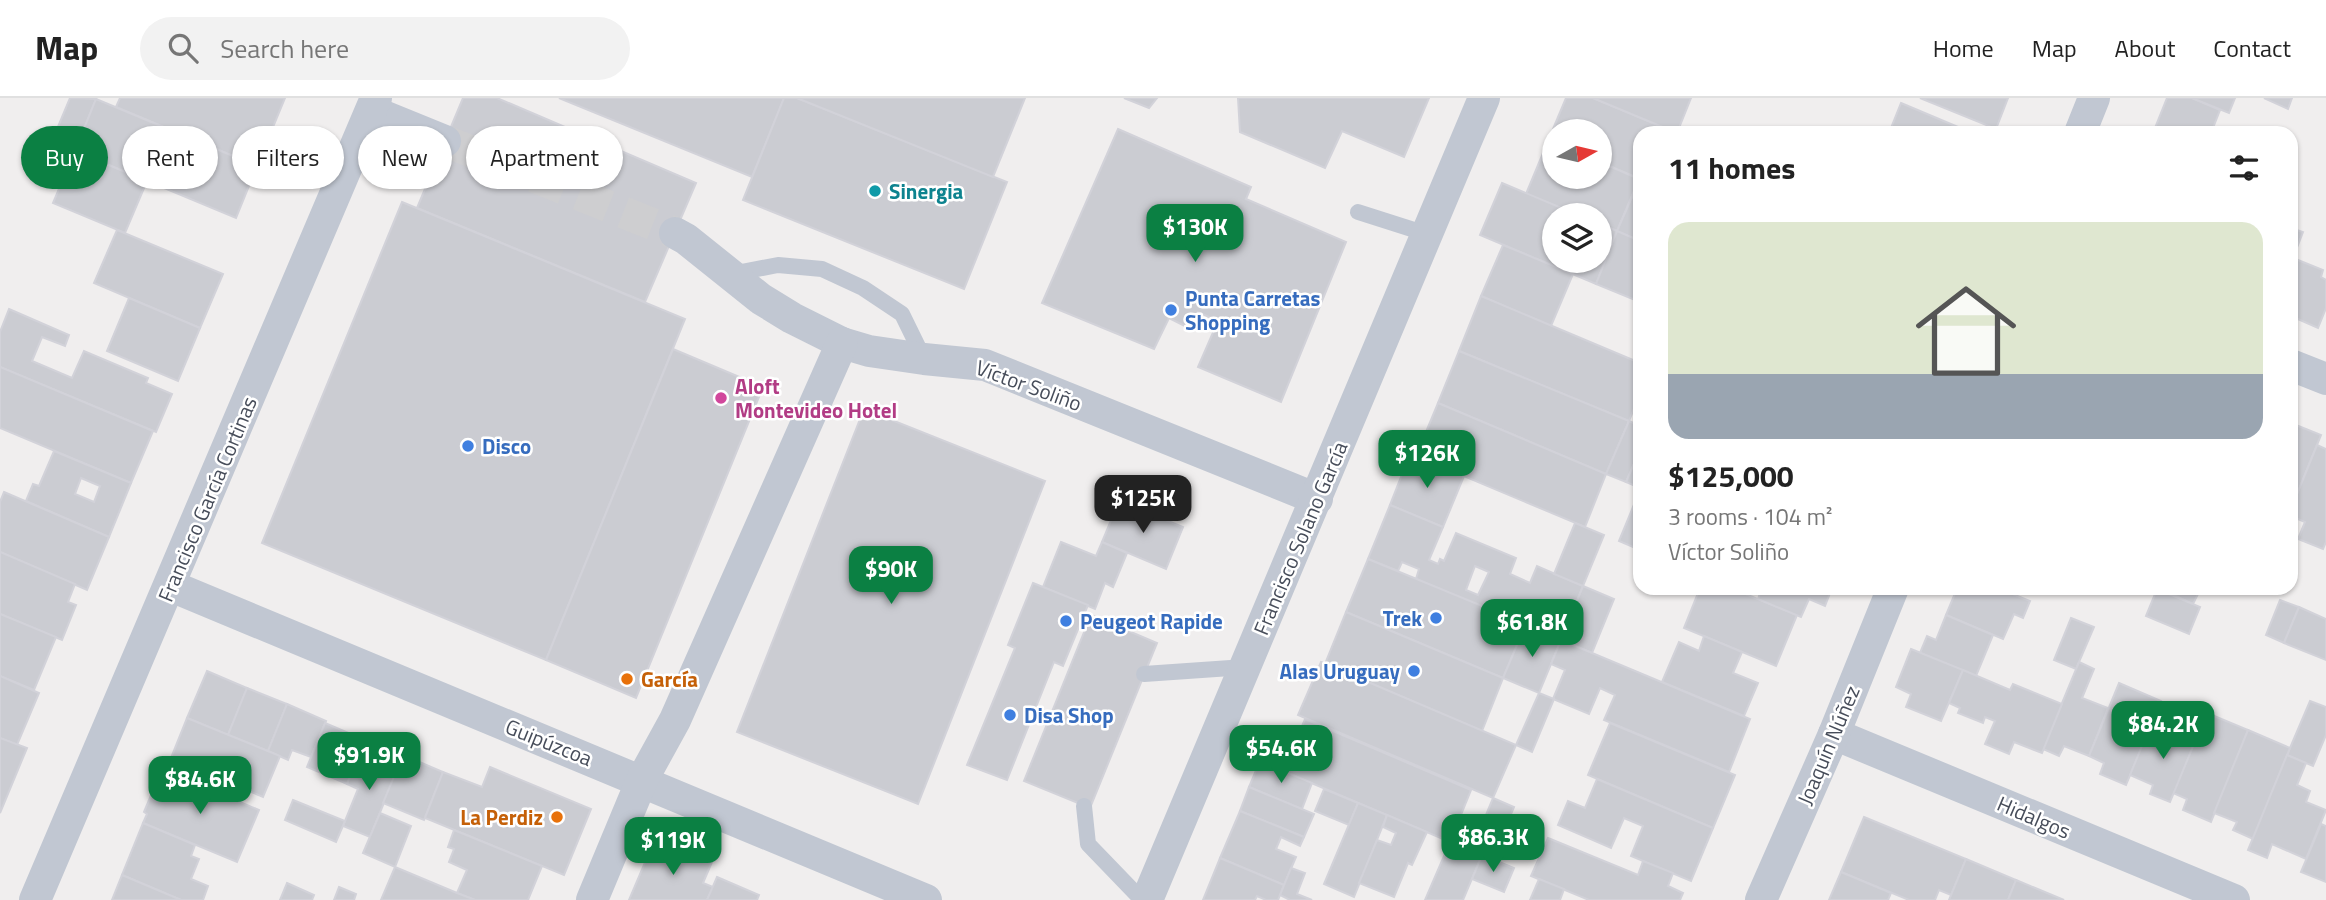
<!DOCTYPE html>
<html lang="en">
<head>
<meta charset="utf-8">
<style>
	:root { --surface:#fff; --page:#f2f2f2; --text:#222; --muted:#767676; --line:#e0e0e0; --accent:#0b8043 }
	body { margin:0; font-family:"Titillium Web",sans-serif; background:var(--page); color:var(--text); height:100vh; display:flex; flex-direction:column; font-size:26px; white-space:nowrap }
	* { box-sizing:border-box; margin:0 }
	p { font-size:23px; color:var(--muted) }
	.icon { flex:none; width:38px; height:38px; fill:none; stroke:currentColor; stroke-width:2; stroke-linecap:round; stroke-linejoin:round }
	.map { position:relative; flex:1; overflow:hidden }
	.panel { position:absolute; left:1633px; top:28px; width:665px; height:469px; display:flex; flex-direction:column; background:var(--surface); border-radius:21px; box-shadow:0 2px 5px #0004 }
	.panel>* { flex:none }
	.hud { position:absolute; left:21px; top:28px; width:665px; height:63px; display:flex; gap:14px }
	.needle { width:46px; rotate:82deg }
	.tools { position:absolute; left:1542px; top:21px; display:grid; gap:14px }
	.tools a { display:grid; place-items:center; width:70px; height:70px; border-radius:50%; background:var(--surface); box-shadow:0 2px 5px #0004; font-size:35px }
	.price { position:absolute; translate:-50% -60px; padding:0 16px; border-radius:14px; background:var(--accent); color:#fff; font-size:23px; line-height:46px; filter:drop-shadow(0 2px 4px #0008) }
	.price::after { content:''; position:absolute; left:50%; top:42px; width:21px; height:16px; margin-left:-10px; background:inherit; clip-path:polygon(0 0,100% 0,50% 100%) }
	.price.selected { background:#222; color:#fff }
	ul { padding:0; list-style:none }
	li { display:grid; align-content:center; gap:14px; height:371px; padding:0 35px }
	li+li { border-top:2px solid var(--line) }
	li span { display:grid; place-items:center; height:217px; border-radius:21px; color:#555 }
	li>.icon { margin-inline-start:auto }
	span .icon { width:126px; height:126px; fill:#fffc; stroke-width:1 }
	li b { font-size:30px }
	h2 { display:flex; justify-content:space-between; align-items:center; height:84px; padding:0 35px; font-size:30px }
	.pill { padding:0 24px; border-radius:32px; background:var(--surface); box-shadow:0 2px 5px #0004; font-size:24px; line-height:63px }
	.pill.selected { background:var(--accent); color:#fff }
	header { display:flex; align-items:center; gap:42px; box-sizing:border-box; height:98px; padding:0 35px; background:var(--surface); border-bottom:2px solid var(--line) }
	header strong { font-size:33px }
	nav { display:flex; gap:38px; margin-inline-start:auto; font-size:24px }
	.search { width:490px; height:63px; background:var(--page); display:flex; align-items:center; gap:18px; box-sizing:border-box; padding:0 24px; border-radius:38px; color:var(--muted); font-size:26px }
	.map>svg:first-child { display:block }
	.building { fill:#cbccd2; stroke:#d2d2d9; stroke-width:2; fill-rule:evenodd }
	.lines { fill:none; stroke-linecap:round; stroke-linejoin:round }
	.street-tunnel { stroke:#ceced0; stroke-width:32; stroke-dasharray:32 16; stroke-linecap:butt }
	.lane { stroke:#c1c7d2; stroke-width:16 }
	.street { stroke:#c1c7d2; stroke-width:32 }
	.culture-dot { fill:#0f9aa8; stroke:#fff; stroke-width:2.5 }
	.shop-dot { fill:#3f7fe0; stroke:#fff; stroke-width:2.5 }
	.hotel-dot { fill:#d1479c; stroke:#fff; stroke-width:2.5 }
	.food-dot { fill:#e8710a; stroke:#fff; stroke-width:2.5 }
	.labels { text-anchor:middle; dominant-baseline:central; stroke-width:5; stroke-linejoin:round; paint-order:stroke }
	.culture-label { font-size:21px; font-weight:bold; fill:#0d838f; stroke:#fff; text-anchor:start }
	.shop-label { font-size:21px; font-weight:bold; fill:#366cbe; stroke:#fff; text-anchor:start }
	.street-label { font-size:21px; fill:#474d5a; stroke:#fff }
	.hotel-label { font-size:21px; font-weight:bold; fill:#b23c85; stroke:#fff; text-anchor:start }
	.food-label { font-size:21px; font-weight:bold; fill:#c56008; stroke:#fff; text-anchor:start }
</style>
</head>
<body>
<header>
<strong>Map</strong>
<div class="search"><svg class="icon" aria-label="search" viewBox="0 0 24 24"><circle cx="10" cy="10" r="6"/><path d="M15 15l6 6"/></svg>Search here</div>
<nav><a>Home</a><a>Map</a><a>About</a><a>Contact</a></nav>
</header>
<div class="map">
<svg width="2326" height="802" viewBox="0 0 2326 802">
	<rect width="100%" height="100%" fill="#f0eeee"/>
	<g class="building">
		<path d="M70,0L96,1L75,53L52,43Z"/>
		<path d="M120,0H285L257,68L116,9Z"/>
		<path d="M463,0H497L696,85L645,204L417,110Z"/>
		<path d="M559,0H784L752,79Z"/>
		<path d="M784,0H797L1007,84L964,191L743,102Z"/>
		<path d="M797,0H1025L993,79Z"/>
		<path d="M1124,0H1157L1149,10Z"/>
		<path d="M1238,0H1429L1404,59L1342,33L1325,70L1240,34Z"/>
		<path d="M1566,0H1593L1677,35H1640V81L1600,64V33H1554V45L1548,43Z"/>
		<path d="M1593,0H1691L1677,35Z"/>
		<path d="M1920,0H2008L1996,31Z"/>
		<path d="M2167,0H2192L2220,12L2211,35H2153Z"/>
		<path d="M2192,0H2235L2229,15Z"/>
		<path d="M2264,0H2292L2288,11Z"/>
		<path d="M96,1L257,68L236,120L75,53Z"/>
		<path d="M1901,5L1958,29L1973,35H1889Z"/>
		<path d="M1118,31L1251,89L1246,101L1346,144L1281,304L1198,269L1218,223L1198,214L1191,231L1169,220L1154,251L1042,205Z"/>
		<path d="M1548,43L1554,45V79H1600V64L1639,81L1617,133L1600,126V117H1578L1526,96Z"/>
		<path d="M75,53L147,83L125,135L53,105Z"/>
		<path d="M1502,85L1578,117H1554V163H1600V126L1617,133L1596,186L1480,137Z"/>
		<path d="M1632,99L1640,102V143L1617,133Z"/>
		<path d="M402,104L685,221L546,562L262,445Z"/>
		<path d="M2291,130L2303,134L2291,165Z"/>
		<path d="M117,132L223,176L200,230L94,185Z"/>
		<path d="M1617,133L1640,143V204L1596,186Z"/>
		<path d="M1503,147L1573,176L1551,228L1481,198Z"/>
		<path d="M2293,160L2323,172L2321,179L2326,182V210L2318,230L2291,218V165Z"/>
		<path d="M1481,198L1640,265V296L1629,323L1459,253Z"/>
		<path d="M129,200L200,230L178,283L107,253Z"/>
		<path d="M9,211L69,237L65,248L42,239L32,263L72,280L84,253L148,280L146,285L172,296L156,334L0,269V234Z"/>
		<path d="M673,251L763,289L636,600L546,562Z"/>
		<path d="M1459,253L1629,323L1606,376L1438,305Z"/>
		<path d="M0,269L153,333L131,385L0,330Z"/>
		<path d="M1438,305L1606,376L1585,429L1416,358Z"/>
		<path d="M864,311L1045,383L918,706L737,634Z"/>
		<path d="M1629,323L1640,328V352L1626,384L1606,376Z"/>
		<path d="M2291,325L2321,337L2291,411Z"/>
		<path d="M2317,347L2326,351V444L2323,451L2298,441L2305,424L2291,418V411Z"/>
		<path d="M1640,352V390L1626,384Z"/>
		<path d="M54,353L131,385L109,439L26,403L33,386L39,388ZM81,380L100,388L94,404L75,396Z"/>
		<path d="M1410,356L1464,378L1443,429L1390,407Z"/>
		<path d="M1640,392V452L1619,443Z"/>
		<path d="M4,394L109,439L87,492L0,454V404Z"/>
		<path d="M1119,403L1183,429L1166,471L1102,444Z"/>
		<path d="M1390,407L1443,429L1429,462L1438,466L1440,461L1444,463L1456,435L1516,460L1510,476L1530,485L1537,468L1583,488L1572,515L1555,508L1548,524L1565,531L1561,542L1416,481L1419,471L1402,464L1398,473L1368,461ZM1475,468L1489,474L1478,497L1466,492Z"/>
		<path d="M1575,425L1604,437L1583,488L1554,476Z"/>
		<path d="M1061,444L1096,458L1102,444L1127,455L1113,489L1105,485L1095,511L1043,489Z"/>
		<path d="M0,454L75,486L68,504L76,507L62,542L0,516Z"/>
		<path d="M1368,461L1526,526L1503,580L1346,514Z"/>
		<path d="M1033,485L1088,507L1063,568L1054,564L1007,682L967,667L1015,550L1008,547Z"/>
		<path d="M1583,488L1614,501L1592,555L1561,542Z"/>
		<path d="M1700,490H1731L1797,517L1776,568L1684,530Z"/>
		<path d="M1762,490H1832L1825,508L1809,501L1801,519L1758,501Z"/>
		<path d="M1949,490H1998L2030,503L2023,520L2014,516L2003,541L1946,517L1956,493Z"/>
		<path d="M2158,490H2192L2191,494L2198,496L2193,506Z"/>
		<path d="M2157,491L2200,509L2189,536L2146,518Z"/>
		<path d="M2280,502L2299,509L2284,545L2266,537Z"/>
		<path d="M2299,509L2326,521V562L2284,545Z"/>
		<path d="M1346,514L1503,580L1482,633L1325,566Z"/>
		<path d="M0,516L56,539L34,592L0,578Z"/>
		<path d="M1091,517L1157,545L1090,710L1024,683Z"/>
		<path d="M1946,517L1993,537L1976,578L1920,555L1927,538L1936,542Z"/>
		<path d="M2071,520L2094,529L2076,571L2054,562Z"/>
		<path d="M1526,526L1561,542L1539,595L1503,580Z"/>
		<path d="M1704,538L1742,554L1733,575L1758,585L1744,618L1662,584L1679,544L1699,553Z"/>
		<path d="M1561,542L1750,621L1729,674L1604,622L1615,597L1600,590L1589,616L1553,601L1565,572L1551,566Z"/>
		<path d="M1911,551L1963,572L1941,623L1906,609L1911,596L1896,589Z"/>
		<path d="M1321,564L1516,647L1493,700L1298,617Z"/>
		<path d="M2079,564L2094,571L2082,600L2108,610L2089,658L2064,648L2059,658L2043,651Z"/>
		<path d="M1963,572L2010,592L2013,586L2062,606L2042,655L2014,644L2009,656L1985,646L1995,623L1985,619L1983,625L1958,615L1960,610L1949,605Z"/>
		<path d="M207,573L247,590L228,637L187,620Z"/>
		<path d="M0,578L39,595L17,647L0,640Z"/>
		<path d="M2119,585L2161,603L2126,687L2100,676L2104,665L2089,658Z"/>
		<path d="M247,590L287,606L268,653L228,637Z"/>
		<path d="M1539,595L1554,601L1532,654L1516,647Z"/>
		<path d="M2310,603L2326,609V637L2313,668L2287,657Z"/>
		<path d="M287,606L326,623L311,659L292,652L288,662L268,653Z"/>
		<path d="M2207,615L2248,632L2211,724L2183,712L2187,701L2173,695Z"/>
		<path d="M187,620L280,658L263,699L171,660Z"/>
		<path d="M1305,621L1471,692L1450,744L1283,673Z"/>
		<path d="M325,625L365,642L347,686L307,669Z"/>
		<path d="M1610,625L1735,677L1713,730L1588,677Z"/>
		<path d="M2165,628L2196,641L2170,704L2150,696L2153,687L2130,677L2149,631L2162,636Z"/>
		<path d="M2248,632L2290,650L2253,741L2233,732L2237,724L2214,715Z"/>
		<path d="M0,640L27,650L0,715Z"/>
		<path d="M361,652L399,668L370,739L343,728L358,691L347,686Z"/>
		<path d="M403,657L443,674L424,722L383,705Z"/>
		<path d="M2287,657L2306,665L2297,687L2310,693L2306,704L2326,712L2306,761L2272,746L2267,760L2248,752Z"/>
		<path d="M1260,663L1312,685L1302,711L1249,689Z"/>
		<path d="M490,669L591,711L564,777L425,720L443,674L482,689Z"/>
		<path d="M162,671L259,712L237,764L143,725L147,716L144,714Z"/>
		<path d="M1597,681L1713,730L1691,783L1631,758L1643,728L1624,720L1611,750L1558,727L1568,703L1585,710Z"/>
		<path d="M1249,689L1314,716L1304,739L1240,713Z"/>
		<path d="M1324,691L1358,705L1349,727L1315,713Z"/>
		<path d="M1493,700L1514,709L1492,761L1471,753Z"/>
		<path d="M293,702L345,723L336,744L285,722Z"/>
		<path d="M1358,705L1387,717L1354,799L1324,786Z"/>
		<path d="M1240,713L1304,739L1300,748L1281,739L1276,751L1296,759L1284,787L1220,760Z"/>
		<path d="M380,715L411,728L395,769L363,755Z"/>
		<path d="M1387,717L1427,734L1412,767L1408,765L1394,799L1359,785L1377,742L1391,747L1396,735L1383,729Z"/>
		<path d="M1864,719L1966,761L1951,797L1939,792L1935,802H1909L1841,774Z"/>
		<path d="M143,725L195,747L191,758L199,761L191,781L208,788L203,802H181L122,777Z"/>
		<path d="M2321,726L2326,728V784L2301,774Z"/>
		<path d="M454,732L542,768L528,802H475L457,795L467,772L449,764L454,751L448,749Z"/>
		<path d="M1548,740L1638,777L1643,763L1673,775L1668,788L1683,795L1680,802H1589L1531,778Z"/>
		<path d="M1450,744L1482,757L1463,802H1425Z"/>
		<path d="M670,746L712,764L703,785L713,789L707,802H629L649,755Z"/>
		<path d="M1482,757L1514,770L1504,794L1472,781Z"/>
		<path d="M1220,760L1284,787L1278,802H1266L1257,798L1255,802H1203Z"/>
		<path d="M1966,761L2016,782L2008,802H1949Z"/>
		<path d="M395,769L457,795L475,802H381Z"/>
		<path d="M1291,770L1305,775L1297,796L1312,802H1290L1280,797Z"/>
		<path d="M1841,774L1891,795L1888,802H1829Z"/>
		<path d="M122,777L181,802H112Z"/>
		<path d="M717,779L759,797L757,802H707Z"/>
		<path d="M1539,781L1564,791L1560,802H1530Z"/>
		<path d="M2016,782L2064,802H2008Z"/>
		<path d="M287,785L314,797L312,802H280Z"/>
		<path d="M339,789L356,796L354,802H334Z"/>
	</g>
	<g class="lines">
		<path class="street-tunnel" d="M445,43L675,135"/>
		<g class="lane">
			<path d="M1358,114L1427,136"/>
			<path d="M731,176L778,167L822,171L863,190L902,216L924,261"/>
			<path d="M1144,576L1245,569"/>
			<path d="M1084,708L1088,746L1142,802"/>
		</g>
		<g class="street">
			<path d="M371,13L445,43"/>
			<path d="M2080,35L2094,0"/>
			<path d="M675,135L686,141L761,201L792,220L842,245L869,253L924,261L985,267L1317,401"/>
			<path d="M2291,267L2326,281"/>
			<path d="M171,488L926,802"/>
			<path d="M1834,636L2234,802"/>
			<path d="M35,802L376,0"/>
			<path d="M592,802L642,682L675,622L842,245"/>
			<path d="M1147,802L1484,0"/>
			<path d="M1761,802L1834,636L1893,490"/>
		</g>
	</g>
	<circle class="culture-dot" cx="875" cy="93" r="7"/>
	<g class="shop-dot">
		<circle cx="1171" cy="212" r="7"/>
		<circle cx="468" cy="348" r="7"/>
		<circle cx="1436" cy="520" r="7"/>
		<circle cx="1066" cy="523" r="7"/>
		<circle cx="1414" cy="573" r="7"/>
		<circle cx="1010" cy="617" r="7"/>
	</g>
	<circle class="hotel-dot" cx="721" cy="300" r="7"/>
	<g class="food-dot">
		<circle cx="627" cy="581" r="7"/>
		<circle cx="557" cy="719" r="7"/>
	</g>
	<g class="labels">
		<g class="culture-label">
			<text x="889" y="93">Sinergia</text>
		</g>
		<g class="shop-label">
			<text x="1185" y="200">Punta Carretas<tspan x="1185" dy="24">Shopping</tspan></text>
			<text x="482" y="348">Disco</text>
			<text x="1422" y="520" text-anchor="end">Trek</text>
			<text x="1080" y="523">Peugeot Rapide</text>
			<text x="1400" y="573" text-anchor="end">Alas Uruguay</text>
			<text x="1024" y="617">Disa Shop</text>
		</g>
		<g class="street-label">
			<text transform="translate(1029 287) rotate(20)">Víctor Soliño</text>
			<text transform="translate(207 401) rotate(-67)">Francisco García Cortinas</text>
			<text transform="translate(1300 440) rotate(-67)">Francisco Solano García</text>
			<text transform="translate(549 644) rotate(22)">Guipúzcoa</text>
			<text transform="translate(1828 647) rotate(-67)">Joaquín Núñez</text>
			<text transform="translate(2034 719) rotate(23)">Hidalgos</text>
		</g>
		<g class="hotel-label">
			<text x="735" y="288">Aloft<tspan x="735" dy="24">Montevideo Hotel</tspan></text>
		</g>
		<g class="food-label">
			<text x="641" y="581">García</text>
			<text x="543" y="719" text-anchor="end">La Perdiz</text>
		</g>
	</g>
</svg>
<div class="tools">
<a><svg class="needle" viewBox="-14 -14 28 28"><path d="M0-13l5 13h-10z" fill="#e53935"/><path d="M0 13l5-13h-10z" fill="#767676"/></svg></a>
<a><svg class="icon" aria-label="layers" viewBox="0 0 24 24"><path d="M12 4l9 5-9 5-9-5zM3 14l9 5 9-5"/></svg></a>
</div>
<b class="price" style="left:1195px;top:166px">$130K</b>
<b class="price" style="left:1427px;top:392px">$126K</b>
<b class="price selected" style="left:1143px;top:437px">$125K</b>
<b class="price" style="left:891px;top:508px">$90K</b>
<b class="price" style="left:1532px;top:561px">$61.8K</b>
<b class="price" style="left:2163px;top:663px">$84.2K</b>
<b class="price" style="left:1281px;top:687px">$54.6K</b>
<b class="price" style="left:369px;top:694px">$91.9K</b>
<b class="price" style="left:200px;top:718px">$84.6K</b>
<b class="price" style="left:1493px;top:776px">$86.3K</b>
<b class="price" style="left:673px;top:779px">$119K</b>
<div class="hud">
<a class="pill selected">Buy</a>
<a class="pill">Rent</a>
<a class="pill">Filters</a>
<a class="pill">New</a>
<a class="pill">Apartment</a>
</div>
<section class="panel">
<h2>11 homes<svg class="icon" aria-label="filters" viewBox="0 0 24 24"><path d="M4 7h16M4 17h16"/><circle cx="9" cy="7" r="2"/><circle cx="15" cy="17" r="2"/></svg></h2>
<ul>
<li><span style="background:linear-gradient(#dfe7d0 70%,#9aa5b1 0)"><svg class="icon" aria-label="home" viewBox="0 0 24 24"><path d="M3 11l9-7 9 7M6 9v11h12V9"/></svg></span><div><b>$125,000</b><p>3 rooms · 104 m²</p><p>Víctor Soliño</p></div></li>
</ul>
</section>
</div>
</body>
</html>
